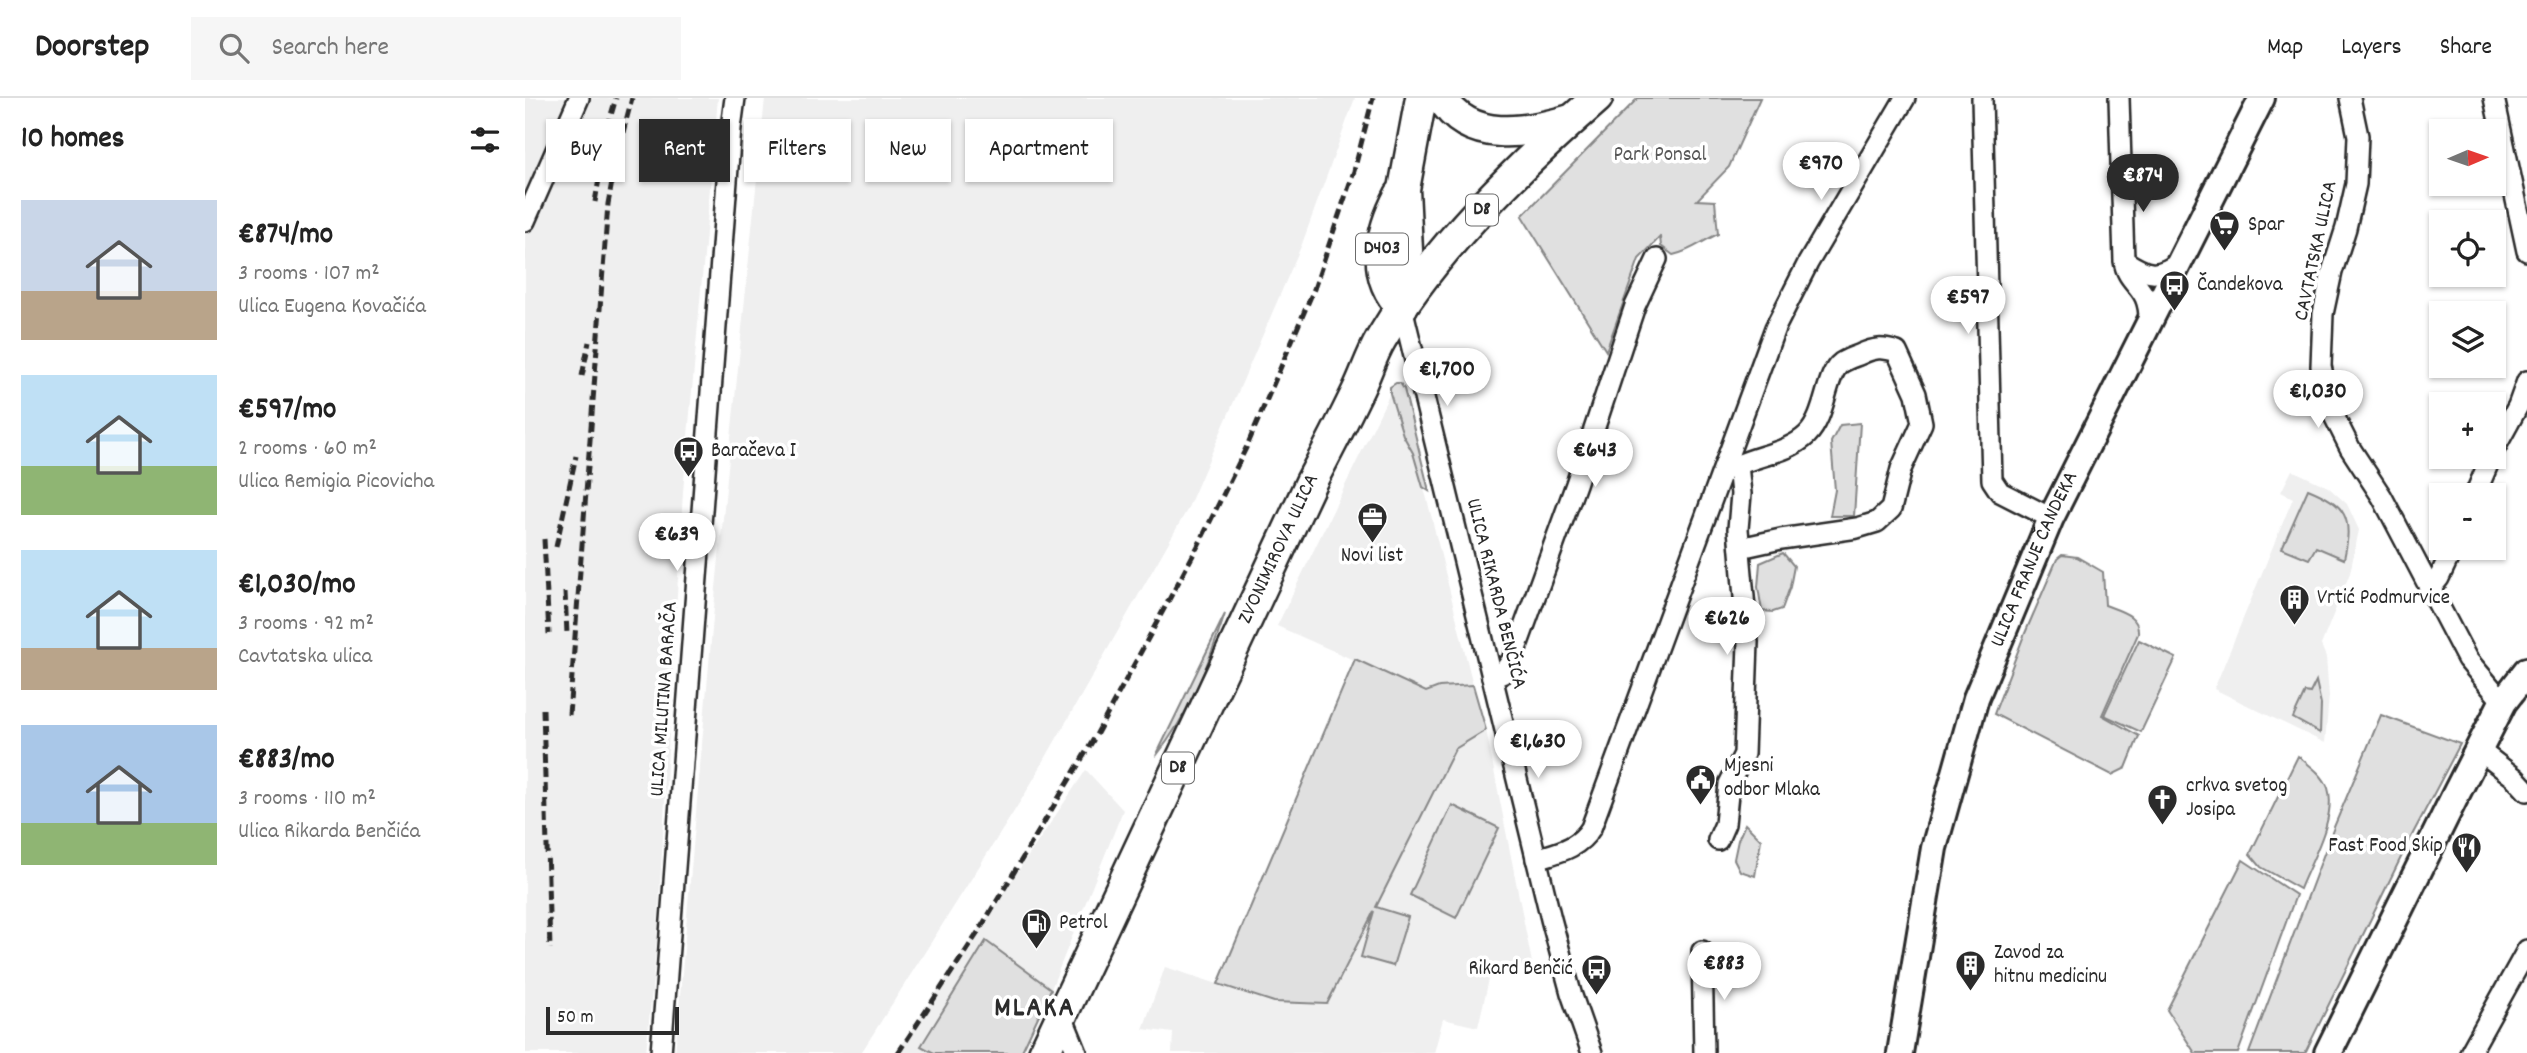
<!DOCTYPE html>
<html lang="en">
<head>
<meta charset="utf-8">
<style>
	:root { --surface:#fff; --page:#f6f6f6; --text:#222; --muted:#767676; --line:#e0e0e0; --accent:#2b2b2b }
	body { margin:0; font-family:Dekko,sans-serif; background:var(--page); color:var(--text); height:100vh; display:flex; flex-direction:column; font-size:26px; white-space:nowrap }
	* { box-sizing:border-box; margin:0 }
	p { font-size:23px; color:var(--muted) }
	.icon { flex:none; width:38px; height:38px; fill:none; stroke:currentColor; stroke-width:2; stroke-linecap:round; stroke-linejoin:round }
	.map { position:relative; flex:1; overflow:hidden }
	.side { display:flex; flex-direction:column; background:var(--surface); width:525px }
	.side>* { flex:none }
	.hud { position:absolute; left:21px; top:21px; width:665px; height:63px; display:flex; gap:14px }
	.needle { width:46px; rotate:88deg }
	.buttons { position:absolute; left:1904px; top:21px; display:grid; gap:14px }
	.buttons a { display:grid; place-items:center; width:77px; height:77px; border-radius:0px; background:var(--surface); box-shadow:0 2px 5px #0004; font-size:35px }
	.scale { position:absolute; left:21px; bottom:18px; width:133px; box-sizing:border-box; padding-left:7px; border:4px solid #2b2b2b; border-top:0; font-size:19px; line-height:24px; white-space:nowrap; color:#2b2b2b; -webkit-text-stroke:5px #fff; paint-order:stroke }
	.price { position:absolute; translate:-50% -60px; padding:0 16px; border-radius:24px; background:#fff; color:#222; font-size:23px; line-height:46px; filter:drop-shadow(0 2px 4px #0008) }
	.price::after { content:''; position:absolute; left:50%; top:42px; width:21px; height:16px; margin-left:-10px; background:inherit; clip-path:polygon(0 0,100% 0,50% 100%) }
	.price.on { background:var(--accent); color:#fff }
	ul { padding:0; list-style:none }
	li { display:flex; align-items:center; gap:21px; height:175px; padding:0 21px }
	li span { display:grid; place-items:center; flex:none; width:196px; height:140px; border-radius:0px; color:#555 }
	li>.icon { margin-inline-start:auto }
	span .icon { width:84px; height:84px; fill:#fffc; stroke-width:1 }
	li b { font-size:30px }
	h2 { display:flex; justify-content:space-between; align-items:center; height:84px; padding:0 21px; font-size:30px }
	.chip { padding:0 24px; border-radius:0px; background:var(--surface); box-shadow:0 2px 5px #0004; font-size:24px; line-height:63px }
	.chip.on { background:var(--accent); color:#fff }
	header { display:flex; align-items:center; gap:42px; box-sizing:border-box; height:98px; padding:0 35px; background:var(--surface); border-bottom:2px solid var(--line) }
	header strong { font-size:33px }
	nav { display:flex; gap:38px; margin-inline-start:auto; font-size:24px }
	.search { width:490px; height:63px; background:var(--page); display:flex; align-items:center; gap:18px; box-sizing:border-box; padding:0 24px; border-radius:0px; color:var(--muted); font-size:26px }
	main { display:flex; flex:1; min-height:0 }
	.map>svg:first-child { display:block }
	.built { fill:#efefef }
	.green { fill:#e0e0e0; stroke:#868686; stroke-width:2 }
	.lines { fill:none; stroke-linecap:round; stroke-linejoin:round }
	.minor-casing { stroke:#2b2b2b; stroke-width:24 }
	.tertiary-casing { stroke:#2b2b2b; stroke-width:30 }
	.secondary-casing { stroke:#2b2b2b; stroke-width:32 }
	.primary-casing { stroke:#2b2b2b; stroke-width:35 }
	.minor { stroke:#fff; stroke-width:19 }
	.tertiary { stroke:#fff; stroke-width:24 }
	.secondary { stroke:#fff; stroke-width:26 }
	.primary { stroke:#fff; stroke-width:30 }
	.rail { stroke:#2b2b2b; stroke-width:5; stroke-dasharray:10 5; stroke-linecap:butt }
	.labels { text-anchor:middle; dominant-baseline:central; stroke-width:7; stroke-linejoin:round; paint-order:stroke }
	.shield { fill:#fff; stroke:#6b6b6b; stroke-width:2 }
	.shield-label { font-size:19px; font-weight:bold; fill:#2b2b2b }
	.park-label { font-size:21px; fill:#585858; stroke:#fff }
	.poi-label { font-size:21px; fill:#2b2b2b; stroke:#fff; text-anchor:start }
	.street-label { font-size:21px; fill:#2b2b2b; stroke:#fff }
	.district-label { font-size:28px; font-weight:bold; letter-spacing:2px; fill:#2b2b2b; stroke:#fff }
</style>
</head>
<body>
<header>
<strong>Doorstep</strong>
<div class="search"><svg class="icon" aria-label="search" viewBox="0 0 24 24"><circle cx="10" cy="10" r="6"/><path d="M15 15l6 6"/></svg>Search here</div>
<nav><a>Map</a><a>Layers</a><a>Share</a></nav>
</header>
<main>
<section class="side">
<h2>10 homes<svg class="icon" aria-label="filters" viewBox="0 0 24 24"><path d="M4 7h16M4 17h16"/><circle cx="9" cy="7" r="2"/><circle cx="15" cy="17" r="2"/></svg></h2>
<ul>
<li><span style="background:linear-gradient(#c9d6e8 65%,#b9a48a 0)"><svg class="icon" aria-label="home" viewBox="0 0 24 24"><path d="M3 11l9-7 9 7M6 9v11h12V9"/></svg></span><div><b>€874/mo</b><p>3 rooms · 107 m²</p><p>Ulica Eugena Kovačića</p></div></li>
<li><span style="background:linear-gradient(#bfe0f5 65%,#8fb573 0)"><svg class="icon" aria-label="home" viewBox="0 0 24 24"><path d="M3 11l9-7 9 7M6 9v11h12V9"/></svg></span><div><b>€597/mo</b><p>2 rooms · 60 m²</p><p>Ulica Remigia Picovicha</p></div></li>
<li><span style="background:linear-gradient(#bfe0f5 70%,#b9a48a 0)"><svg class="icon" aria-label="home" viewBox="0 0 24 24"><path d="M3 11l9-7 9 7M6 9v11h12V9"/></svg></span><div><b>€1,030/mo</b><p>3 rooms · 92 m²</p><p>Cavtatska ulica</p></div></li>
<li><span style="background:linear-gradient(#a9c7e8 70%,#8fb573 0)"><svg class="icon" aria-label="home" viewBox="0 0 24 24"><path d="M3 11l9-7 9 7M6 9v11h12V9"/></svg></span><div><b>€883/mo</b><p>3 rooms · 110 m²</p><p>Ulica Rikarda Benčića</p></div></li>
</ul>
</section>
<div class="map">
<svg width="2002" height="955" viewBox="0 0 2002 955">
	<rect width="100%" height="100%" fill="#fff"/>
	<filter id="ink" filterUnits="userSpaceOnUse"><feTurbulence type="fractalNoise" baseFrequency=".0143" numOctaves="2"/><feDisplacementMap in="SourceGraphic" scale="14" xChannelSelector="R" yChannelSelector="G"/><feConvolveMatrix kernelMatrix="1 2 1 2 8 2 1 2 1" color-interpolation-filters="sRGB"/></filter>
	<g filter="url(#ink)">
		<g class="built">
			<path d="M0,0H193L158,394L132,840L121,955H0Z"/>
			<path d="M240,0H830L777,146L662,412L500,696L336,955H150L188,520Z"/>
			<path d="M865,295L878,337L888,355L902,401L948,587L914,589L901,594L752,528Z"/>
			<path d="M1767,372L1803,389L1822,406L1834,432L1825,475L1796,547L1801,559L1804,598L1800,645L1689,591L1768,400L1756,394Z"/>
			<path d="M961,632L1008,870L968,864L953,929L918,921L909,955H647L648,935L618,931L640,869L749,904L802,905L930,651Z"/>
			<path d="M561,672L598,712L526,891L496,955H371Z"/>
		</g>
		<g class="green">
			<path d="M1113,0H1235L1204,69L1172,102L1190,103L1193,136C1177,143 1166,153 1148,157L1136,148L1135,139L1114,161L1081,253L997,118Z"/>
			<path d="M871,285H875L879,291L904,393L898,389L888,355L878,337L865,295V289Z"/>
			<path d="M1335,325L1329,418H1305L1310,392L1306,344L1315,327Z"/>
			<path d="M1783,391C1822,407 1828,420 1819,461L1791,449L1784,461L1757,450Z"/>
			<path d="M1258,455L1269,468L1265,489L1257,511L1248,514L1237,513L1233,489L1235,465Z"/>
			<path d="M1537,457L1552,459L1578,474L1580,507C1595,513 1615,517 1613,536L1577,617L1614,638L1601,670L1587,677L1469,616L1498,540L1532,461Z"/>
			<path d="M700,516C683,567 665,616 631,658Z"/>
			<path d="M1614,542L1651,560L1616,634L1579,617Z"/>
			<path d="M830,561L901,594L914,589L948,587L961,632L930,651L851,809L883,819L868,868L836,859L849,813L802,906L749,904L693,886Z"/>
			<path d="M1791,583L1796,606L1795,635L1768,620L1780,594L1785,595Z"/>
			<path d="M1856,617L1935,646L1884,743L1780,955H1724L1809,729Z"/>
			<path d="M1773,658C1784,667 1798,676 1803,690C1812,719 1786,763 1775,791L1736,769L1725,756Z"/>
			<path d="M927,707L974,730L931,820L885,797Z"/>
			<path d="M1220,726L1236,742L1230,778L1215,773L1209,761L1213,742Z"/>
			<path d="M1718,762L1771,797L1713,955H1670L1642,912Z"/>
			<path d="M461,843L526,891L496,955H409L396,948Z"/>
		</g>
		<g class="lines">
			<defs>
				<g id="minor">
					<path d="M1457,0L1467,382L1475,394L1526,420"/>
					<path d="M1594,0L1599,163C1603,189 1625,186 1624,224"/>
					<path d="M1825,0L1833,38L1831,86L1821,130L1807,174L1798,216L1796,268L1802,296L1810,320L1825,350L1857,399L1942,561L1978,604"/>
					<path d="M1969,0L2002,153"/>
					<path d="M0,123L54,0"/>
					<path d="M1600,163C1623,178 1632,180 1655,164"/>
					<path d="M877,209L1026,821L1046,895L1067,955"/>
					<path d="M1969,352L1993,308L2002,283"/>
					<path d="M1213,367C1235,357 1264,354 1282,337C1302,317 1300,277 1316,265C1322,261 1329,259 1336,256C1349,250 1357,249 1372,254L1391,296L1397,325L1376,371L1366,411L1352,424L1332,430L1256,441L1215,450"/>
					<path d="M1950,397L1966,359"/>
					<path d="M1906,490L1914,480L1928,450"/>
					<path d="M967,579L977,576L987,562L1051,386L1110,208L1132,161"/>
					<path d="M1954,652L1990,680L2002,693"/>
					<path d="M1193,742L1200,726L1204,686L1219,656L1223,544L1213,431L1216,396L1213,367L1202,362"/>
					<path d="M1011,761C1033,754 1053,751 1066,730L1250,230L1283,165L1380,0"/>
					<path d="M1177,853L1179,955"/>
					<path d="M537,918L552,955"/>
					<path d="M136,955L206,30L210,0"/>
					<path d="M1945,955L2002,852"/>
				</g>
				<g id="tertiary">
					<path id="s1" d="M1375,955L1409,750L1451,600L1526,420L1737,0"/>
				</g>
				<path id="secondary" d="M1803,955L1932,694L1978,604L2002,573"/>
				<g id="primary">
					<path d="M917,0C944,46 1002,35 1046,22"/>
					<path d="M875,97C856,133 845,177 877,209"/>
					<path d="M877,208L882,152L879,91L896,0"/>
					<path id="s2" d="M519,955L786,384C802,354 817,325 832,294C841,276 846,258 856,241C910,150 993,69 1072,0"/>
				</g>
			</defs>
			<use href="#minor" class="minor-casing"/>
			<use href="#tertiary" class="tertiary-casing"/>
			<use href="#secondary" class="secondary-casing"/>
			<use href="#primary" class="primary-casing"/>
			<use href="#minor" class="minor"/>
			<use href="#tertiary" class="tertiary"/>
			<use href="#secondary" class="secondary"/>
			<use href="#primary" class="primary"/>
			<g class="rail">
				<path d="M70,104L84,24L91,0"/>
				<path d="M57,278L64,244"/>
				<path d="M19,441L24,536"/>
				<path d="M31,449L51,358"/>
				<path d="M40,494L42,536"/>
				<path d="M18,611L25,851"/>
				<path d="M44,617L83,106L91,61L107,0"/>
				<path d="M373,955L452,836L570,639L674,446L722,348L789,191L829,73L848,0"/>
			</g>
		</g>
	</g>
	<defs>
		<symbol id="supermarket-pin" viewBox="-11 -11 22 30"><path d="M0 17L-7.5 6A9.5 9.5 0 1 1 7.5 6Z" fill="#2b2b2b" stroke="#fff"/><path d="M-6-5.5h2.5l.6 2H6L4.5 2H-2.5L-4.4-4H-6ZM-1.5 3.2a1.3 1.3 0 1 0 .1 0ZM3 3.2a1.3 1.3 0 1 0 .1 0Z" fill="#fff"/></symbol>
		<symbol id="bus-pin" viewBox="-11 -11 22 30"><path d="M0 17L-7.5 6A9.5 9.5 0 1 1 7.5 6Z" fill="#2b2b2b" stroke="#fff"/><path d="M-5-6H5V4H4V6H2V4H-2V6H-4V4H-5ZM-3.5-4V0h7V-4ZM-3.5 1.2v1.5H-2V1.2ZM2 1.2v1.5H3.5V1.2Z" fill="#fff"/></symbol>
		<symbol id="office-pin" viewBox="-11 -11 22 30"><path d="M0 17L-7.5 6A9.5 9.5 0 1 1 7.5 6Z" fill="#2b2b2b" stroke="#fff"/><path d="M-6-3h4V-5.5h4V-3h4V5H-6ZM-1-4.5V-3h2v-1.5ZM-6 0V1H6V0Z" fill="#fff"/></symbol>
		<symbol id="building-pin" viewBox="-11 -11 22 30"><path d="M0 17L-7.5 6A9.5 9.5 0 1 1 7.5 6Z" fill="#2b2b2b" stroke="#fff"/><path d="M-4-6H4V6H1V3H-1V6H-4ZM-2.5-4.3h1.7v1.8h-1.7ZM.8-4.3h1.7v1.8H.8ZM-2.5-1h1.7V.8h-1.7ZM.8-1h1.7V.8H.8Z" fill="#fff"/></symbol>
		<symbol id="civic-pin" viewBox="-11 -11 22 30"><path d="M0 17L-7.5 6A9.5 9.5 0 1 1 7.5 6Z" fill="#2b2b2b" stroke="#fff"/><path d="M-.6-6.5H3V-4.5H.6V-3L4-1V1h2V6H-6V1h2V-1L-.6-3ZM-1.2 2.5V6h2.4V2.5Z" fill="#fff"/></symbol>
		<symbol id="church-pin" viewBox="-11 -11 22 30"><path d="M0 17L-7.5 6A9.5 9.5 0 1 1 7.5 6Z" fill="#2b2b2b" stroke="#fff"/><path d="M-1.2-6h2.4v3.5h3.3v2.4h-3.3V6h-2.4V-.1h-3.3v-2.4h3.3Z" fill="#fff"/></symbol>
		<symbol id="restaurant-pin" viewBox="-11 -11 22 30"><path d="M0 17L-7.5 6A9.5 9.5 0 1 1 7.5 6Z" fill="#2b2b2b" stroke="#fff"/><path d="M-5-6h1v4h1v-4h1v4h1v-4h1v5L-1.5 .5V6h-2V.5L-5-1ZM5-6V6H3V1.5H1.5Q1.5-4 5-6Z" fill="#fff"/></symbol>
		<symbol id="fuel-pin" viewBox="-11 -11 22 30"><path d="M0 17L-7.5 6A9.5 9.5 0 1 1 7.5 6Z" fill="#2b2b2b" stroke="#fff"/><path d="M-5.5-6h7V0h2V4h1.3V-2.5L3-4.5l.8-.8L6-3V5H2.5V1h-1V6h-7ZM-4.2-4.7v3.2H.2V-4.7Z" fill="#fff"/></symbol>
	</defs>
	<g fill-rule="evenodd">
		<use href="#supermarket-pin" x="1682" y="110" width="35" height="47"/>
		<use href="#bus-pin" x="1632" y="170" width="35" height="47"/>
		<use href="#bus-pin" x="146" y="336" width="35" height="47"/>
		<use href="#office-pin" x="830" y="402" width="35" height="47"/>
		<use href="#building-pin" x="1752" y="484" width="35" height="47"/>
		<use href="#civic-pin" x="1158" y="664" width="35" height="47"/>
		<use href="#church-pin" x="1620" y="684" width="35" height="47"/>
		<use href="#restaurant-pin" x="1924" y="732" width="35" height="47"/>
		<use href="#fuel-pin" x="494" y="808" width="35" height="47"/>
		<use href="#building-pin" x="1428" y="850" width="35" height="47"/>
		<use href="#bus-pin" x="1054" y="854" width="35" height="47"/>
	</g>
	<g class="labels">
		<g class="shield">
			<rect x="941" y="96.5" width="32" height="31" rx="5"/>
			<rect x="831" y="135.5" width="52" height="31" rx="5"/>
			<rect x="637" y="654.5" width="32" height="31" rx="5"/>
		</g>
		<g class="shield-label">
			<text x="957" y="112">D8</text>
			<text x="857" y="151">D403</text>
			<text x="653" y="670">D8</text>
		</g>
		<g class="park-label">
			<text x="1135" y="58">Park Ponsal</text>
		</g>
		<g class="poi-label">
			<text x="1723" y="128">Spar</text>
			<text x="1672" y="188">Čandekova</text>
			<text x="186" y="354">Baračeva I</text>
			<text x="847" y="459" text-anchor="middle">Novi list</text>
			<text x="1792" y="501">Vrtić Podmurvice</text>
			<text x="1199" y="669">Mjesni<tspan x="1199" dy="24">odbor Mlaka</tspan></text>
			<text x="1661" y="689">crkva svetog<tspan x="1661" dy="24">Josipa</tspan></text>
			<text x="1918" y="749" text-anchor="end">Fast Food Skip</text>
			<text x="534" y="826">Petrol</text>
			<text x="1469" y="856">Zavod za<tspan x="1469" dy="24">hitnu medicinu</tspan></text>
			<text x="1048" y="872" text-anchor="end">Rikard Benčić</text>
		</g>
		<g class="street-label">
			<text transform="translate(1792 153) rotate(-78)">CAVTATSKA ULICA</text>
			<text stroke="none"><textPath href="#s2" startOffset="556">ZVONIMIROVA ULICA</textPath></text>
			<text stroke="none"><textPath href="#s1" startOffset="514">ULICA FRANJE ČANDEKA</textPath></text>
			<text transform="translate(970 496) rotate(76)">ULICA RIKARDA BENČIĆA</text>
			<text transform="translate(140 601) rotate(-86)">ULICA MILUTINA BARAČA</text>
		</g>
		<g class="district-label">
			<text x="510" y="912">MLAKA</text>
		</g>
	</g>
</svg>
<div class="buttons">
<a><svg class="needle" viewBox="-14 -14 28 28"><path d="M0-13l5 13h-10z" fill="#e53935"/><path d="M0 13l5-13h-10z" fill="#767676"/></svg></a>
<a><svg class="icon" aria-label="locate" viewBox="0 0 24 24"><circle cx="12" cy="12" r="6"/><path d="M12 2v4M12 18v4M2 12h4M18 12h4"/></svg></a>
<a><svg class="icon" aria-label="layers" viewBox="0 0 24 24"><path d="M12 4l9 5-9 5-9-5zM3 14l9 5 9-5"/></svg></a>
<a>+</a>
<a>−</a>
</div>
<div class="scale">50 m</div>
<b class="price" style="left:1296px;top:104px">€970</b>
<b class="price on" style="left:1618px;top:116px">€874</b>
<b class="price" style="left:1443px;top:238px">€597</b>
<b class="price" style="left:922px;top:310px">€1,700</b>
<b class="price" style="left:1793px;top:332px">€1,030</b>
<b class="price" style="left:1070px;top:391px">€643</b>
<b class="price" style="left:152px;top:475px">€639</b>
<b class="price" style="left:1202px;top:559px">€626</b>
<b class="price" style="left:1013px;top:682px">€1,630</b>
<b class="price" style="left:1199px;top:904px">€883</b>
<div class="hud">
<a class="chip">Buy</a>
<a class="chip on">Rent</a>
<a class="chip">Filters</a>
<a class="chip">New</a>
<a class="chip">Apartment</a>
</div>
</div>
</main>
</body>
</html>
